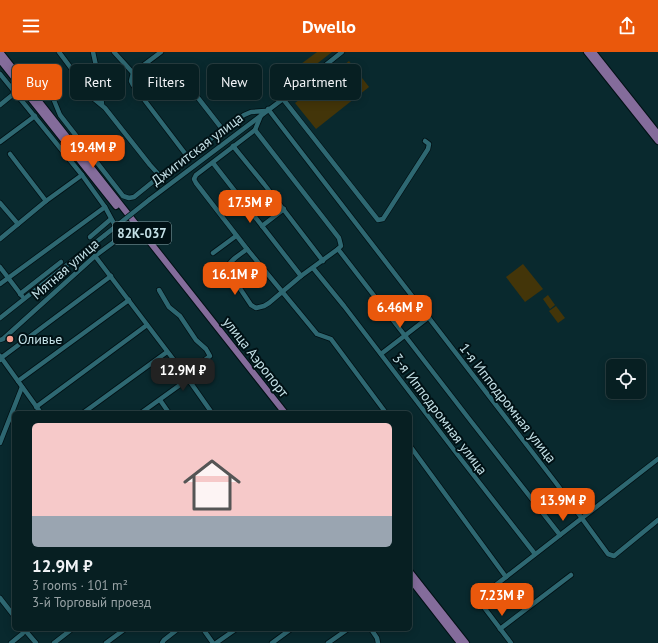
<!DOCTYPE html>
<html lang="en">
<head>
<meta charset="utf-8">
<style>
	:root { --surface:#071f22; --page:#152c2f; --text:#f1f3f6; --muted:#98a2a5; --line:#283d40; --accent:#ea580c }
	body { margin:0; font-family:"PT Sans",sans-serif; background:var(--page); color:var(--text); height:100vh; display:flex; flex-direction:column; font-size:15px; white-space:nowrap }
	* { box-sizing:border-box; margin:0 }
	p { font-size:13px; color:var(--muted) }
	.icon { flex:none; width:22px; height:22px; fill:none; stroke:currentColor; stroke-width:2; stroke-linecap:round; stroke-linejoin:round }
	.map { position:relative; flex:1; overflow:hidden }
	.panel { position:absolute; left:12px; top:359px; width:400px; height:220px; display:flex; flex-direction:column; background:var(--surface); border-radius:6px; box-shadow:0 2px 10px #0003,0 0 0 1px var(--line) }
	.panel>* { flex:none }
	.guide { position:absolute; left:12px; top:12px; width:400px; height:36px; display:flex; gap:8px }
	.tools { position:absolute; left:606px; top:307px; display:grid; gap:8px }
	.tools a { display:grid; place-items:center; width:40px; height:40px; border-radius:6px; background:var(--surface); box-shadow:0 2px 10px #0003,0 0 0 1px var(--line); font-size:20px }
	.price { position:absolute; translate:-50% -34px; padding:0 9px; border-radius:8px; background:var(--accent); color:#fff; font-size:13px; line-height:26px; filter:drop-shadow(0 1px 2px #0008) }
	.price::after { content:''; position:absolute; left:50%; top:24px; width:12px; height:9px; margin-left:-6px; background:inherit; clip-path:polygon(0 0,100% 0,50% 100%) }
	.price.selected { background:#222; color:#fff }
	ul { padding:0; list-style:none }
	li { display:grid; align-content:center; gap:8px; height:212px; padding:0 20px }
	li span { display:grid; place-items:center; height:124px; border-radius:6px; color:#555 }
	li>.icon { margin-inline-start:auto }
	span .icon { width:72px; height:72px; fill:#fffc; stroke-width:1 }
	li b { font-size:17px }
	.pill { padding:0 14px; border-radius:6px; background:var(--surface); box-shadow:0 2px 10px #0003,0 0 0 1px var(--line); font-size:14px; line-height:36px }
	.pill.selected { background:var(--accent); color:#fff }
	header { display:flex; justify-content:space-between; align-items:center; height:52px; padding:0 20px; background:var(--accent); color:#fff; font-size:18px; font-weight:700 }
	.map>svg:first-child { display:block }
	.green { fill:#433509 }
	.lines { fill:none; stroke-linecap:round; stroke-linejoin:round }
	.minor-casing { stroke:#011014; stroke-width:6 }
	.major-casing { stroke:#011014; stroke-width:8 }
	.minor { stroke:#2e6872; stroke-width:4.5 }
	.major { stroke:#846c9b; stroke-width:6 }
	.minor-bridge-casing { stroke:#011014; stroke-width:6; stroke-linecap:butt }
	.minor-bridge { stroke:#2e6872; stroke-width:4.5 }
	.poi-dot { fill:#f59d8e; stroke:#001115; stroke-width:1.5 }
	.labels { text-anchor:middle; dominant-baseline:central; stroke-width:4; stroke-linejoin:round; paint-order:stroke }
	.shield { fill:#001115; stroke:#89a3a8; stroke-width:1 }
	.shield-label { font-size:13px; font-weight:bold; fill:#c4e1e7 }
	.street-label { font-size:14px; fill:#c4e1e7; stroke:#001115 }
	.poi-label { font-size:14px; fill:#c4e1e7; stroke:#001115; text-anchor:start }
</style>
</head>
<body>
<header><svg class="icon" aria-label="menu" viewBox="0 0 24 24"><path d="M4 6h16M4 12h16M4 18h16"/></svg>Dwello<svg class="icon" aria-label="share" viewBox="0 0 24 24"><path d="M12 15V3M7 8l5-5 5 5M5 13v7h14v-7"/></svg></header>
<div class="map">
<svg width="658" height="591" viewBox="0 0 658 591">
	<rect width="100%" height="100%" fill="#09292e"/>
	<g class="green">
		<path d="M317,0H332L287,35L281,27Z"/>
		<path d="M349,9L369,35L316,77L295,51Z"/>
		<path d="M523,212L543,237L525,250L506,225Z"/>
		<path d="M548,243L555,253L550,257L543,247Z"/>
		<path d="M556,254L565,266L558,271L549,259Z"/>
	</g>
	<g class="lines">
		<defs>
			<g id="minor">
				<path d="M59,0L94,47L105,56L150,113L160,124L244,63L251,60L265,59"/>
				<path d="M93,0L100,32L102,53"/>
				<path d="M114,0L133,21L131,29L133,33L187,104"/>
				<path d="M133,21L161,0"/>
				<path d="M0,22L82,123L105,155L117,177L118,183L114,190L95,204L3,287L0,288"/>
				<path d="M45,33L53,46L60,63L123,144L129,146L134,145L160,124"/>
				<path d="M158,36L175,24H181L223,78"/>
				<path d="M283,47L378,168L383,167L428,97L429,92L425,89"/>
				<path d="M0,53L16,40"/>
				<path d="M268,57L556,431L608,502L614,504L658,468"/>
				<path d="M262,61L255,78L196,123L194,127L196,131L247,197L317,282L331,287L386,361"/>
				<path d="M255,78L339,186L341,194L338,197L470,368L560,483"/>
				<path d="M0,90L35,64"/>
				<path d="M233,94L264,132L323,209"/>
				<path d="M10,102L46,149"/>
				<path d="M213,111L301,224"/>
				<path d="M149,148L283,47L342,0"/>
				<path d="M0,151L18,172"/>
				<path d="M262,174L284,157"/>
				<path d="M90,185L111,167"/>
				<path d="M0,187L46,149L82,123"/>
				<path d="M247,197C240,203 229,208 227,217L251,253L256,256L264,254L269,251L301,224L338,197"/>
				<path d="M213,201L236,184"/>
				<path d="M95,204L186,324L212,361"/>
				<path d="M0,215L22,244"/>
				<path d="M313,216L344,254L457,402L535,502"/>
				<path d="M0,232L105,155"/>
				<path d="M20,242L61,210"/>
				<path d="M0,266L105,183"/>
				<path d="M381,302L429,265"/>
				<path d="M0,304L41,361"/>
				<path d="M0,308L1,306L111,224"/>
				<path d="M18,329L129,248"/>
				<path d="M160,348L169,361"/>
				<path d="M36,355L147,273"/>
				<path d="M83,361L167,300"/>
				<path d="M141,361L184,330L188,321L210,304L206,297L196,288L180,264L169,255L159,238"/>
				<path d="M0,391L22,335"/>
				<path d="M410,394L506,525"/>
				<path d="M0,546L14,564"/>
				<path d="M24,577L36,591"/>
				<path d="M203,577L213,591"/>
				<path d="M371,577L377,586L378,591"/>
				<path d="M500,577L571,523"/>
				<path d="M11,591L22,582L26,577"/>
				<path d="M54,591L72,577"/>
				<path d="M106,591L125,577"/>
				<path d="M162,591L164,588L178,577"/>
				<path d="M216,591L236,577"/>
				<path d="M272,591L291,577"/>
				<path d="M328,591L348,577"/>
				<path d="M511,591L480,550L479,546L658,407"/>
			</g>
			<g id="major">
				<path d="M0,0L285,361"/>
				<path d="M587,0L658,89"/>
				<path d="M593,0L658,82"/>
				<path d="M0,8L116,154"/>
				<path d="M410,520L466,591"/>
				<path d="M410,527L460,591"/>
			</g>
		</defs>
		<use href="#minor" class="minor-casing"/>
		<use href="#major" class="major-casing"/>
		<use href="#minor" class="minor"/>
		<use href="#major" class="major"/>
		<defs>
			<path id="minor-bridge" d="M105,183L149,148"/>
		</defs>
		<use href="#minor-bridge" class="minor-bridge-casing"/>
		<use href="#minor-bridge" class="minor-bridge"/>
	</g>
	<circle class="poi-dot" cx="10" cy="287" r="4"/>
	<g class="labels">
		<rect class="shield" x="113" y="170" width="58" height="22" rx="3"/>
		<g class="shield-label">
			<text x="142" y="181">82К-037</text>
		</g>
		<g class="street-label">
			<text transform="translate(197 97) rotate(-37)">Джигитская улица</text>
			<text transform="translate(65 217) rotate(-41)">Мятная улица</text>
			<text transform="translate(256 305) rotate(52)">улица Аэропорт</text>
			<text transform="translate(508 351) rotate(52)">1-я Ипподромная улица</text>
			<text transform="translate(440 362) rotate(53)">3-я Ипподромная улица</text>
		</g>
		<g class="poi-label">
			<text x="18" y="287">Оливье</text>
		</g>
	</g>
</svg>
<div class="tools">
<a><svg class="icon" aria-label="locate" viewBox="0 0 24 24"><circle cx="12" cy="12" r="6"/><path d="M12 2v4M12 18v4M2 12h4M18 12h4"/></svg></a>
</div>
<b class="price" style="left:93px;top:117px">19.4M ₽</b>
<b class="price" style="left:250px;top:172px">17.5M ₽</b>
<b class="price" style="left:235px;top:244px">16.1M ₽</b>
<b class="price" style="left:400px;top:277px">6.46M ₽</b>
<b class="price selected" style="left:183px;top:340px">12.9M ₽</b>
<b class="price" style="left:563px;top:470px">13.9M ₽</b>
<b class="price" style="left:502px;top:565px">7.23M ₽</b>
<div class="guide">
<a class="pill selected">Buy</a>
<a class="pill">Rent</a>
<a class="pill">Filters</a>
<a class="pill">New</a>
<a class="pill">Apartment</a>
</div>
<section class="panel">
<ul>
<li><span style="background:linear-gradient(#f6c9c9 75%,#9aa5b1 0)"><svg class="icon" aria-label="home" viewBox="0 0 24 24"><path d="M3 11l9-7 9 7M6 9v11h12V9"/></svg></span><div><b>12.9M ₽</b><p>3 rooms · 101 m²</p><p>3-й Торговый проезд</p></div></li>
</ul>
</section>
</div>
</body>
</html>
